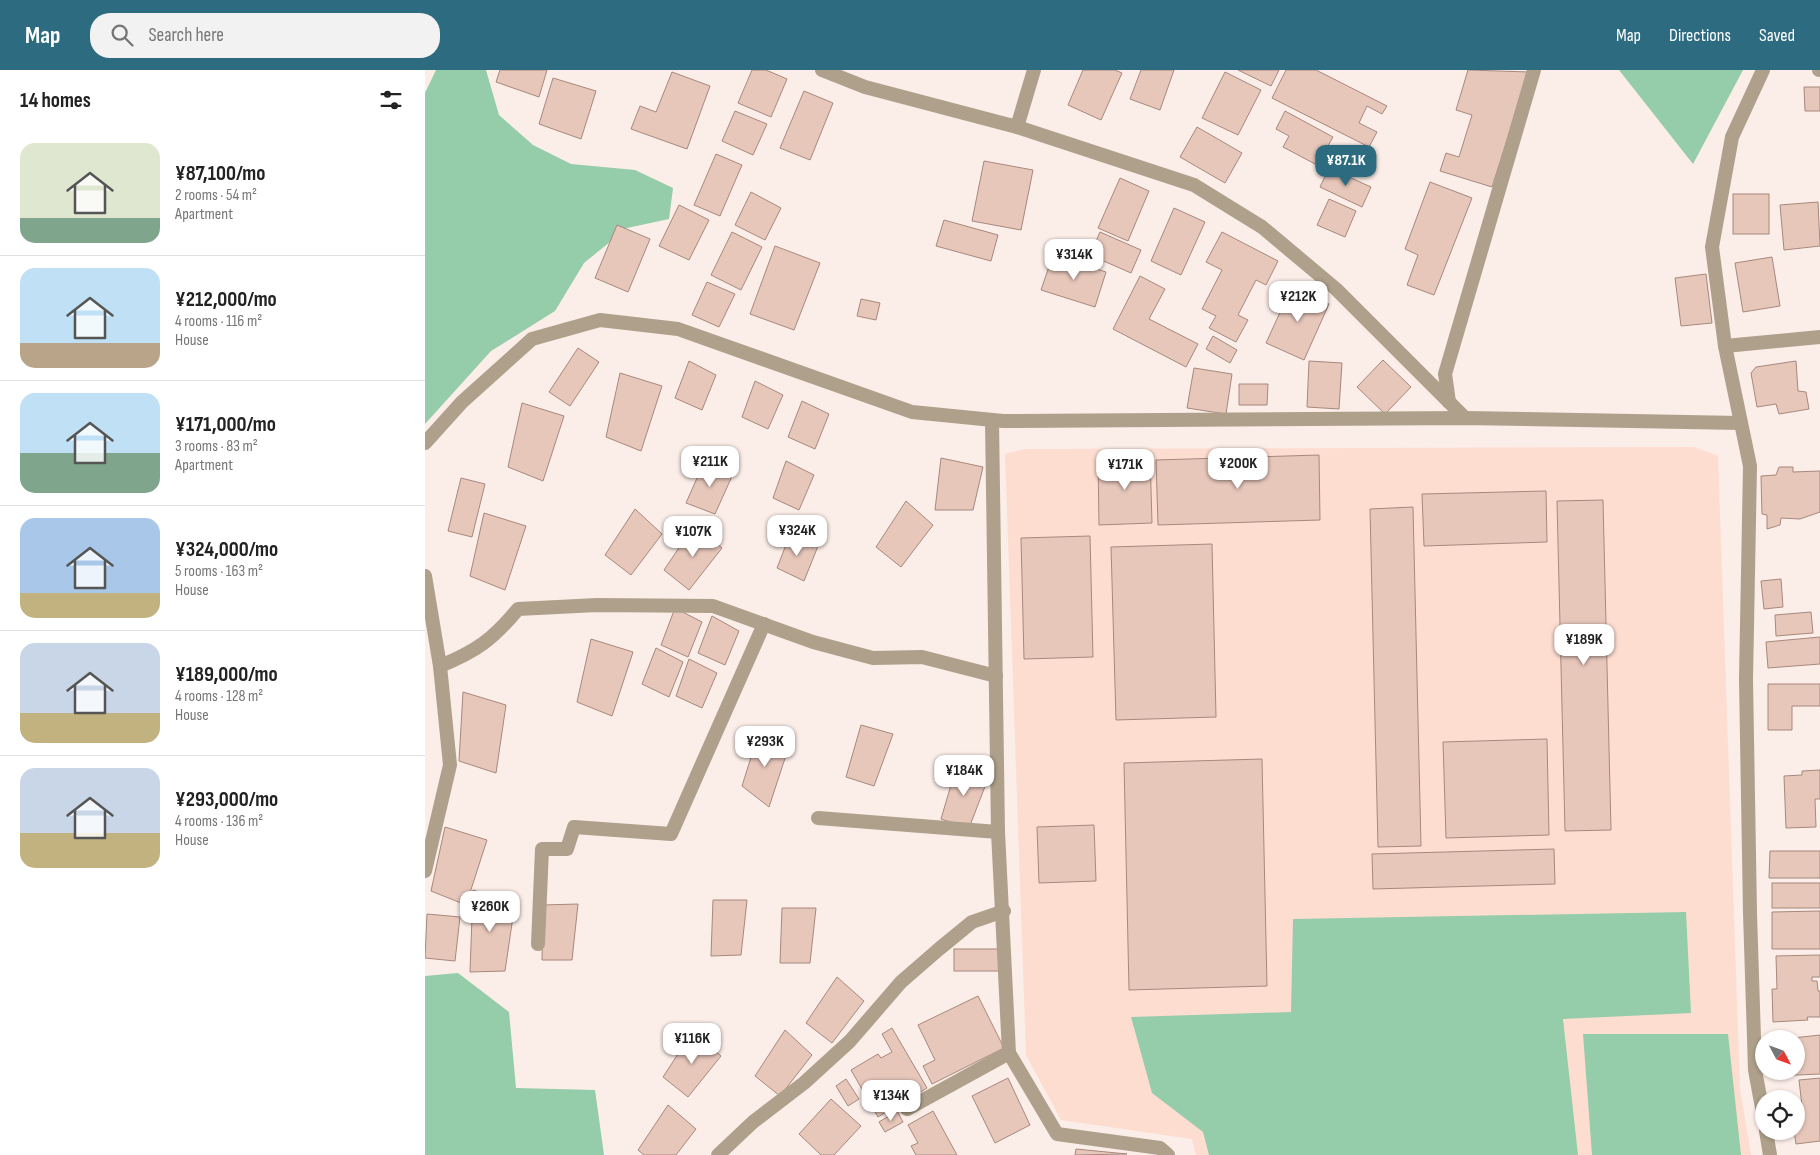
<!DOCTYPE html>
<html lang="en">
<head>
<meta charset="utf-8">
<style>
	:root { --surface:#fff; --page:#f2f2f2; --text:#222; --muted:#767676; --line:#e0e0e0; --accent:#2d6b81 }
	body { margin:0; font-family:"Sofia Sans Condensed",sans-serif; background:var(--page); color:var(--text); height:100vh; display:flex; flex-direction:column; font-size:19px; white-space:nowrap }
	* { box-sizing:border-box; margin:0 }
	p { font-size:16px; color:var(--muted) }
	.icon { flex:none; width:28px; height:28px; fill:none; stroke:currentColor; stroke-width:2; stroke-linecap:round; stroke-linejoin:round }
	.map { position:relative; flex:1; overflow:hidden }
	.drawer { display:flex; flex-direction:column; background:var(--surface); width:425px }
	.drawer>* { flex:none }
	.needle { width:32px; rotate:131deg }
	.controls { position:absolute; left:1330px; top:960px; display:grid; gap:10px }
	.controls a { display:grid; place-items:center; width:50px; height:50px; border-radius:50%; background:var(--surface); box-shadow:0 1px 4px #0004; font-size:25px }
	.price { position:absolute; translate:-50% -42px; padding:0 11px; border-radius:10px; background:#fff; color:#222; font-size:16px; line-height:32px; filter:drop-shadow(0 1px 2px #0008) }
	.price::after { content:''; position:absolute; left:50%; top:30px; width:15px; height:11px; margin-left:-8px; background:inherit; clip-path:polygon(0 0,100% 0,50% 100%) }
	.price.current { background:var(--accent); color:#fff }
	ul { padding:0; list-style:none }
	li { display:flex; align-items:center; gap:15px; height:125px; padding:0 20px }
	li+li { border-top:1px solid var(--line) }
	li span { display:grid; place-items:center; flex:none; width:140px; height:100px; border-radius:15px; color:#555 }
	li>.icon { margin-inline-start:auto }
	span .icon { width:60px; height:60px; fill:#fffc; stroke-width:1 }
	li b { font-size:21px }
	h2 { display:flex; justify-content:space-between; align-items:center; height:60px; padding:0 20px; font-size:21px }
	header { display:flex; align-items:center; gap:30px; box-sizing:border-box; height:70px; padding:0 25px; background:var(--accent); color:#fff }
	header strong { font-size:24px }
	nav { display:flex; gap:28px; margin-inline-start:auto; font-size:18px }
	.search { width:350px; height:45px; background:var(--page); display:flex; align-items:center; gap:12px; box-sizing:border-box; padding:0 18px; border-radius:20px; color:var(--muted); font-size:19px }
	main { display:flex; flex:1; min-height:0 }
	.map>svg:first-child { display:block }
	.built { fill:#feddd1 }
	.green { fill:#95cca9 }
	.building { fill:#e8c7bb; stroke:#a7887d }
	.lines { fill:none; stroke-linecap:round; stroke-linejoin:round }
	.service { stroke:#aea08a; stroke-width:14 }
	.minor { stroke:#aea08a; stroke-width:14 }
</style>
</head>
<body>
<header>
<strong>Map</strong>
<div class="search"><svg class="icon" aria-label="search" viewBox="0 0 24 24"><circle cx="10" cy="10" r="6"/><path d="M15 15l6 6"/></svg>Search here</div>
<nav><a>Map</a><a>Directions</a><a>Saved</a></nav>
</header>
<main>
<section class="drawer">
<h2>14 homes<svg class="icon" aria-label="filters" viewBox="0 0 24 24"><path d="M4 7h16M4 17h16"/><circle cx="9" cy="7" r="2"/><circle cx="15" cy="17" r="2"/></svg></h2>
<ul>
<li><span style="background:linear-gradient(#dfe7d0 75%,#7fa58c 0)"><svg class="icon" aria-label="home" viewBox="0 0 24 24"><path d="M3 11l9-7 9 7M6 9v11h12V9"/></svg></span><div><b>¥87,100/mo</b><p>2 rooms · 54 m²</p><p>Apartment</p></div></li>
<li><span style="background:linear-gradient(#bfe0f5 75%,#b9a48a 0)"><svg class="icon" aria-label="home" viewBox="0 0 24 24"><path d="M3 11l9-7 9 7M6 9v11h12V9"/></svg></span><div><b>¥212,000/mo</b><p>4 rooms · 116 m²</p><p>House</p></div></li>
<li><span style="background:linear-gradient(#bfe0f5 60%,#7fa58c 0)"><svg class="icon" aria-label="home" viewBox="0 0 24 24"><path d="M3 11l9-7 9 7M6 9v11h12V9"/></svg></span><div><b>¥171,000/mo</b><p>3 rooms · 83 m²</p><p>Apartment</p></div></li>
<li><span style="background:linear-gradient(#a9c7e8 75%,#c2b280 0)"><svg class="icon" aria-label="home" viewBox="0 0 24 24"><path d="M3 11l9-7 9 7M6 9v11h12V9"/></svg></span><div><b>¥324,000/mo</b><p>5 rooms · 163 m²</p><p>House</p></div></li>
<li><span style="background:linear-gradient(#c9d6e8 70%,#c2b280 0)"><svg class="icon" aria-label="home" viewBox="0 0 24 24"><path d="M3 11l9-7 9 7M6 9v11h12V9"/></svg></span><div><b>¥189,000/mo</b><p>4 rooms · 128 m²</p><p>House</p></div></li>
<li><span style="background:linear-gradient(#c9d6e8 65%,#c2b280 0)"><svg class="icon" aria-label="home" viewBox="0 0 24 24"><path d="M3 11l9-7 9 7M6 9v11h12V9"/></svg></span><div><b>¥293,000/mo</b><p>4 rooms · 136 m²</p><p>House</p></div></li>
</ul>
</section>
<div class="map">
<svg width="1395" height="1085" viewBox="0 0 1395 1085">
	<rect width="100%" height="100%" fill="#fbede8"/>
	<path class="built" d="M1269,377L1293,386L1315,1019L1326,1085H771L767,1069L636,1050L601,985L580,384L600,379Z"/>
	<g class="green">
		<path d="M11,0H61L74,45L108,75L146,94L210,100L248,118L244,149L202,158L159,193L130,241L66,281L0,354V23Z"/>
		<path d="M1194,0H1318L1268,94Z"/>
		<path d="M1261,842L1266,943L1138,949L1153,1085H784L778,1062L727,1023L706,947L866,942L868,849Z"/>
		<path d="M33,903L84,942L91,1018L170,1020L179,1085H0V906Z"/>
		<path d="M1158,964H1303L1316,1085H1167Z"/>
	</g>
	<g class="building">
		<path d="M75,0H122L114,27L71,12Z"/>
		<path d="M327,0H341L362,9L346,47L313,33Z"/>
		<path d="M658,0H690L697,3L676,50L643,35Z"/>
		<path d="M716,0H749L735,40L705,29Z"/>
		<path d="M813,0H854L846,16Z"/>
		<path d="M861,0H891L962,36L957,44L942,36L934,53L952,62L944,77L847,28Z"/>
		<path d="M1043,0L1104,2L1067,117L1015,101L1021,83L1034,87L1047,45L1031,40Z"/>
		<path d="M247,2L285,16L262,79L206,59L215,36L231,42Z"/>
		<path d="M800,2L836,20L813,65L777,48Z"/>
		<path d="M128,8L171,21L156,69L114,54Z"/>
		<path d="M1379,17H1395V41H1380Z"/>
		<path d="M379,21L408,33L385,90L355,78Z"/>
		<path d="M310,41L342,54L328,85L297,71Z"/>
		<path d="M860,41L908,67L892,95L858,77L864,66L851,59Z"/>
		<path d="M772,57L817,83L800,113L755,87Z"/>
		<path d="M291,84L317,95L295,146L269,135Z"/>
		<path d="M559,91L608,100L596,160L547,151Z"/>
		<path d="M904,98L946,117L937,137L895,117Z"/>
		<path d="M695,108L724,121L703,171L673,158Z"/>
		<path d="M1005,112L1047,128L1009,225L982,215L993,185L980,179Z"/>
		<path d="M326,122L356,138L340,170L310,155Z"/>
		<rect x="1308" y="124" width="36" height="40"/>
		<path d="M904,129L931,141L920,167L892,155Z"/>
		<path d="M1393,132L1395,176L1359,180L1355,135Z"/>
		<path d="M254,135L284,150L264,190L234,176Z"/>
		<path d="M749,138L780,152L756,205L726,191Z"/>
		<path d="M519,150L573,165L566,191L511,176Z"/>
		<path d="M192,155L225,169L203,222L170,208Z"/>
		<path d="M307,162L337,177L316,220L286,205Z"/>
		<path d="M675,162L716,180L706,203L665,185Z"/>
		<path d="M797,162L853,191L841,215L831,210L813,245L823,250L811,272L784,258L791,246L777,239L797,200L781,192Z"/>
		<path d="M350,176L395,193L369,260L325,244Z"/>
		<path d="M628,185L681,202L670,237L616,220Z"/>
		<path d="M1347,187L1355,236L1318,242L1310,193Z"/>
		<path d="M1281,204L1287,253L1256,256L1250,208Z"/>
		<path d="M715,206L740,219L724,249L773,274L761,297L688,259Z"/>
		<path d="M282,212L310,224L294,257L267,245Z"/>
		<path d="M867,216L904,234L879,290L841,273Z"/>
		<path d="M436,229L455,233L451,250L432,246Z"/>
		<path d="M788,266L812,280L805,293L781,279Z"/>
		<path d="M153,278L174,292L145,336L124,322Z"/>
		<path d="M958,290L986,317L960,344L932,317Z"/>
		<path d="M264,291L291,305L277,340L250,328Z"/>
		<path d="M884,291L917,293L914,339L882,337Z"/>
		<path d="M1371,291L1373,321L1381,322L1384,339L1354,344L1351,334L1332,337L1326,303L1331,297Z"/>
		<path d="M769,298L807,304L801,344L762,338Z"/>
		<path d="M195,303L237,316L216,381L181,367Z"/>
		<path d="M330,311L358,325L343,359L317,347Z"/>
		<path d="M814,314H843L842,335H814Z"/>
		<path d="M377,331L404,344L390,379L363,367Z"/>
		<path d="M97,333L139,346L118,411L83,397Z"/>
		<path d="M894,385L895,450L733,455L731,390Z"/>
		<path d="M725,386L727,453L674,455L673,388Z"/>
		<path d="M516,388L558,397L548,440H510Z"/>
		<path d="M280,390L308,404L290,444L261,433Z"/>
		<path d="M361,391L389,405L374,440L348,428Z"/>
		<path d="M1354,397H1368V402L1395,401V442L1375,449L1356,448L1355,455L1342,459V445L1337,444L1336,406L1351,405Z"/>
		<path d="M36,408L60,414L47,467L23,461Z"/>
		<path d="M1121,421L1122,472L999,476L997,424Z"/>
		<path d="M1178,430L1186,760L1140,761L1132,431Z"/>
		<path d="M481,431L508,455L476,497L451,477Z"/>
		<path d="M988,437L996,776L953,777L945,439Z"/>
		<path d="M210,439L237,464L206,505L180,485Z"/>
		<path d="M59,443L101,456L80,520L45,506Z"/>
		<path d="M270,454L297,478L264,520L239,500Z"/>
		<path d="M366,462L393,476L379,511L352,498Z"/>
		<path d="M665,466L668,587L599,589L596,468Z"/>
		<path d="M787,474L791,647L691,650L686,477Z"/>
		<path d="M1356,509L1358,537L1339,539L1336,511Z"/>
		<path d="M250,538L277,552L263,587L236,575Z"/>
		<path d="M1386,542L1388,563L1351,566L1350,545Z"/>
		<path d="M287,546L314,561L300,595L273,583Z"/>
		<path d="M1395,567V594L1343,598L1341,572Z"/>
		<path d="M166,569L208,582L187,646L152,632Z"/>
		<path d="M231,578L258,592L244,627L217,614Z"/>
		<path d="M264,589L292,603L277,638L251,626Z"/>
		<path d="M1343,614H1395V636H1367V660H1343Z"/>
		<path d="M38,622L81,635L71,703L34,691Z"/>
		<path d="M436,655L468,664L449,716L421,707Z"/>
		<path d="M333,665L365,673L344,737L317,716Z"/>
		<path d="M1122,669L1124,765L1021,768L1018,672Z"/>
		<path d="M837,689L842,916L704,920L699,693Z"/>
		<path d="M531,698L564,706L544,758L516,749Z"/>
		<path d="M1395,700V729H1390L1391,757L1361,758L1359,706L1377,705V701Z"/>
		<path d="M669,755L671,811L614,813L612,757Z"/>
		<path d="M20,757L62,770L41,835L6,821Z"/>
		<path d="M1129,779L1130,814L948,819L947,784Z"/>
		<path d="M1345,781H1395V808H1344Z"/>
		<rect x="1347" y="813" width="48" height="25"/>
		<path d="M48,820L90,833L80,901L45,902Z"/>
		<path d="M288,830H322L316,885L286,886Z"/>
		<path d="M153,834L147,890H117L118,835Z"/>
		<path d="M357,838H391L385,893H355Z"/>
		<path d="M1395,841V879H1347V842Z"/>
		<path d="M2,844L35,847L30,891L0,888Z"/>
		<rect x="529" y="879" width="45" height="22"/>
		<path d="M1395,885V907H1387V911H1392L1393,921H1395V947H1382L1383,950L1348,952L1347,919H1352L1351,886Z"/>
		<path d="M412,907L439,931L407,973L381,953Z"/>
		<path d="M553,926L579,978L507,1014L498,996L510,990L493,955Z"/>
		<path d="M467,958L502,1018L453,1047L426,1000L453,984L456,988L467,982L457,964Z"/>
		<path d="M360,960L387,985L355,1026L330,1006Z"/>
		<path d="M268,961L296,986L263,1027L238,1007Z"/>
		<path d="M1395,965V1004L1350,1006V1001H1371V969L1368,968Z"/>
		<path d="M583,1008L605,1055L570,1073L547,1026Z"/>
		<path d="M1395,1008V1071L1371,1074L1369,1061H1371V1037L1377,1036L1374,1010Z"/>
		<path d="M421,1009L434,1029L423,1036L411,1016Z"/>
		<path d="M406,1029L436,1056L409,1085H396L374,1064Z"/>
		<path d="M243,1035L271,1059L251,1085H219L213,1080Z"/>
		<path d="M472,1041L478,1052L460,1062L454,1052Z"/>
		<path d="M508,1041L532,1085H491L486,1076L493,1073L483,1055Z"/>
		<path d="M651,1079L702,1084L650,1085Z"/>
	</g>
	<g class="lines">
		<g class="service">
			<path d="M0,506L15,596"/>
			<path d="M393,748L573,762"/>
			<path d="M0,801L25,695L15,596C52,581 68,569 93,539L172,535L288,536L388,572L448,588L497,587L571,606"/>
			<path d="M113,874L117,779H142L149,757L246,764L339,554"/>
		</g>
		<g class="minor">
			<path d="M397,0L440,17L592,57L769,115L837,157L911,219L1040,348"/>
			<path d="M1338,0L1307,67L1287,177L1300,276L1325,396L1321,609L1325,843L1330,1000L1339,1049"/>
			<path d="M1394,0H1395"/>
			<path d="M592,57L609,0"/>
			<path d="M1300,276L1395,267"/>
			<path d="M1024,332L1020,304L1109,0"/>
			<path d="M567,350L573,762L584,983L632,1064L735,1078L743,1085"/>
			<path d="M0,373L37,332L107,269L175,250L253,259L487,342L578,351L1040,348L1315,353"/>
			<path d="M482,1039L584,983"/>
			<path d="M1341,1061L1345,1085"/>
			<path d="M293,1085L328,1052L379,1013L425,971L476,912L514,879L547,852L579,841"/>
		</g>
	</g>
</svg>
<div class="controls">
<a><svg class="needle" viewBox="-14 -14 28 28"><path d="M0-13l5 13h-10z" fill="#e53935"/><path d="M0 13l5-13h-10z" fill="#767676"/></svg></a>
<a><svg class="icon" aria-label="locate" viewBox="0 0 24 24"><circle cx="12" cy="12" r="6"/><path d="M12 2v4M12 18v4M2 12h4M18 12h4"/></svg></a>
</div>
<b class="price current" style="left:921px;top:117px">¥87.1K</b>
<b class="price" style="left:649px;top:211px">¥314K</b>
<b class="price" style="left:873px;top:253px">¥212K</b>
<b class="price" style="left:285px;top:418px">¥211K</b>
<b class="price" style="left:813px;top:420px">¥200K</b>
<b class="price" style="left:700px;top:421px">¥171K</b>
<b class="price" style="left:372px;top:487px">¥324K</b>
<b class="price" style="left:268px;top:488px">¥107K</b>
<b class="price" style="left:1159px;top:596px">¥189K</b>
<b class="price" style="left:340px;top:698px">¥293K</b>
<b class="price" style="left:539px;top:727px">¥184K</b>
<b class="price" style="left:65px;top:863px">¥260K</b>
<b class="price" style="left:267px;top:995px">¥116K</b>
<b class="price" style="left:466px;top:1052px">¥134K</b>
</div>
</main>
</body>
</html>
